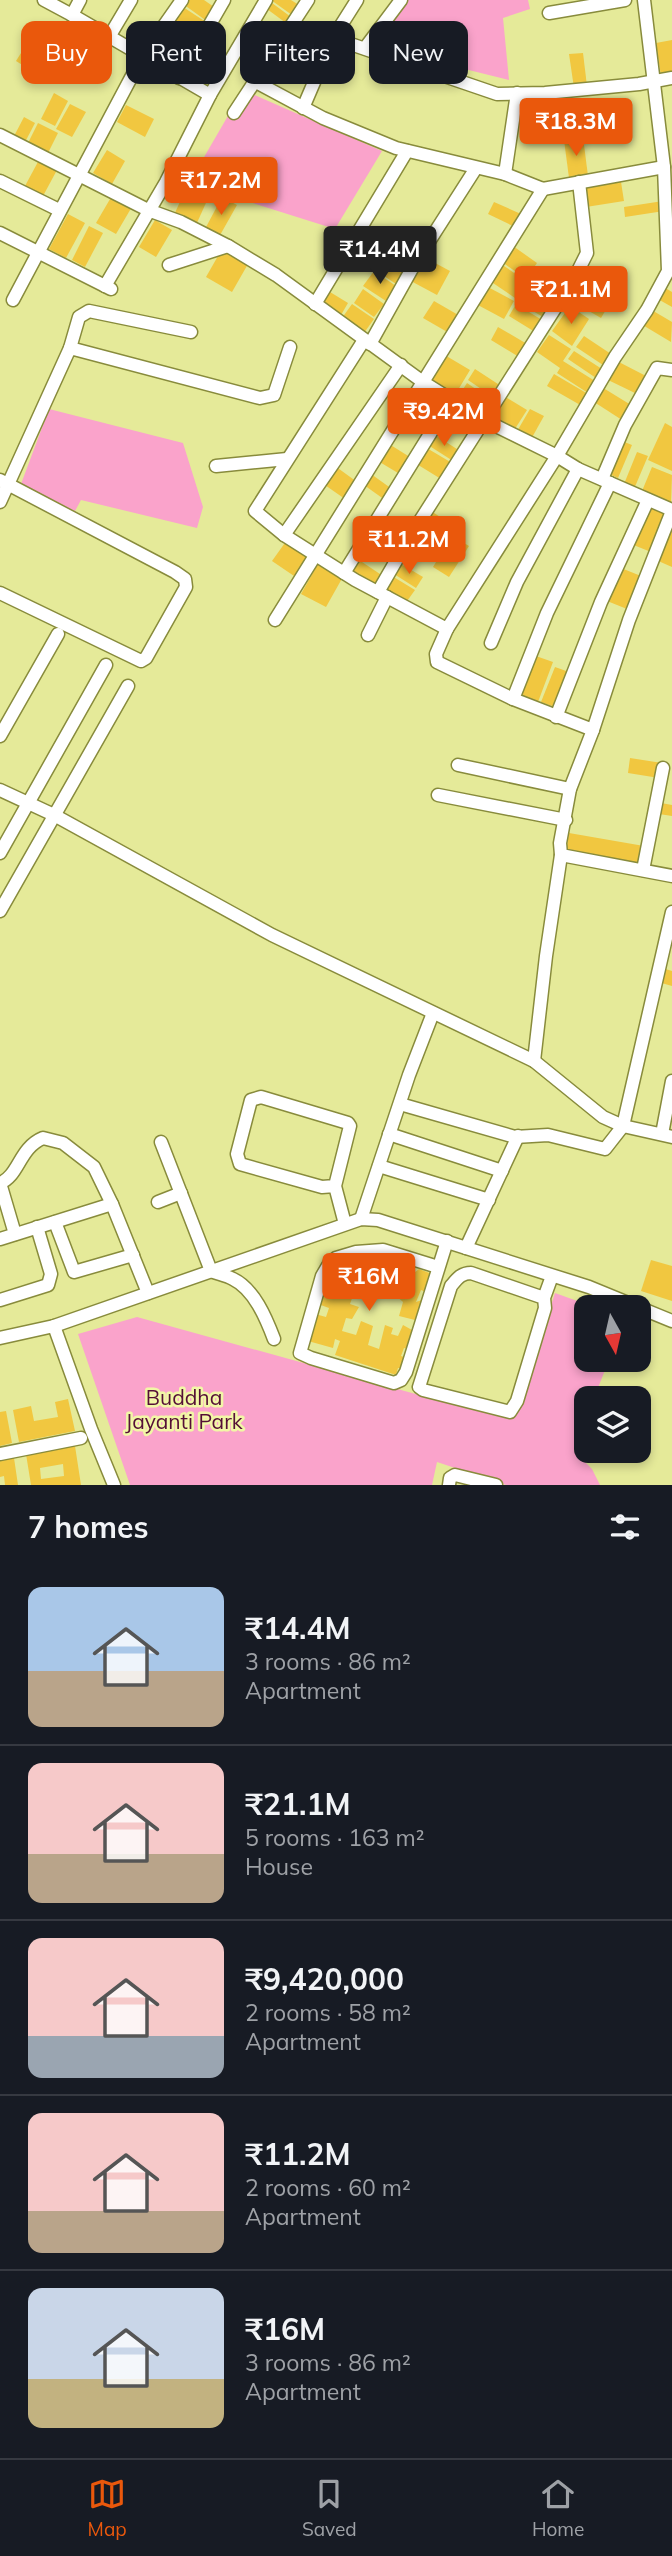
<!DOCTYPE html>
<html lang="en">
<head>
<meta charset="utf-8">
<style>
	:root { --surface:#171b24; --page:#20242c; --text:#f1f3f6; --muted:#9ea1a6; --line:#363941; --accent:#ea580c }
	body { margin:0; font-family:Mulish,sans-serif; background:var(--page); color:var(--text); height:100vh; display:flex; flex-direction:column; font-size:26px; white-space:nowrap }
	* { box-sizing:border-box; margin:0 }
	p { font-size:23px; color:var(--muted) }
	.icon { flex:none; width:38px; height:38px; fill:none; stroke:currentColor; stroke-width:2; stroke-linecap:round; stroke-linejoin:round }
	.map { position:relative; height:1485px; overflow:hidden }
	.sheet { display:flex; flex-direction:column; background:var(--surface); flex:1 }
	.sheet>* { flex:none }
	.banner { position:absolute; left:21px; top:21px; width:630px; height:63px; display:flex; gap:14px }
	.needle { width:46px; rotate:172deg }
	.fabs { position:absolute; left:574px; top:1295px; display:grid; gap:14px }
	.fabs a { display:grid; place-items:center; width:77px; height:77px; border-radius:14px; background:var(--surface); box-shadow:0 4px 10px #0003; font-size:35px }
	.price { position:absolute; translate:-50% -60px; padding:0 16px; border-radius:7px; background:var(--accent); color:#fff; font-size:23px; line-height:46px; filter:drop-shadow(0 2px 4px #0008) }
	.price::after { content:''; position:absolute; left:50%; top:42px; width:21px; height:16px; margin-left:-10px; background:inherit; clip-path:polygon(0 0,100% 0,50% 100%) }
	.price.current { background:#222; color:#fff }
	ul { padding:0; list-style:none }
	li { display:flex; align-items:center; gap:21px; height:175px; padding:0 28px }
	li+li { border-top:2px solid var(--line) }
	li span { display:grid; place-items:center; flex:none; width:196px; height:140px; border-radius:14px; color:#555 }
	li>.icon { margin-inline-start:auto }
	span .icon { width:84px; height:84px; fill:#fffc; stroke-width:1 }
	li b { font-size:30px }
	h2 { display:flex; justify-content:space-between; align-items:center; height:84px; padding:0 28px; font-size:30px }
	.pill { padding:0 24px; border-radius:14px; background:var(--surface); box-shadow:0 4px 10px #0003; font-size:24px; line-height:63px }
	.pill.current { background:var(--accent); color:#fff }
	.tab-bar { display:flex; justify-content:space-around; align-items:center; height:98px; border-top:2px solid var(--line); background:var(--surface); font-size:19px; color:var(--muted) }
	.tab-bar a { display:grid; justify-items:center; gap:4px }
	.tab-bar .current { color:var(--accent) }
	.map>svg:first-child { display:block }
	.green { fill:#faa3cb }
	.building { fill:#f1c740; fill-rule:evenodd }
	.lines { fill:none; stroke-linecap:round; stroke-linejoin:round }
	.minor-casing { stroke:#888b3c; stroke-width:15 }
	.minor { stroke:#fff; stroke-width:12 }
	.labels { text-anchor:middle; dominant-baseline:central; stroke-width:5; stroke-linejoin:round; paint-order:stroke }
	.park-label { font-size:21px; fill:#550f37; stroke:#f2f7a6 }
</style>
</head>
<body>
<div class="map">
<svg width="672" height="1485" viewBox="0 0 672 1485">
	<rect width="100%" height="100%" fill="#e5ea99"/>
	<g class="green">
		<path d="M405,0H528L530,9L503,18L509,80L372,46Z"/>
		<path d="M243,90L382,151L335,229L189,183Z"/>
		<path d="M49,409L183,443L203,507L197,528L81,500L75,511L21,484Z"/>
		<path d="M555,1293L594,1307H586V1360H609L594,1398H586V1419L574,1451L592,1469L600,1485H506L437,1462L432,1485H130L78,1334L137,1317L448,1403L515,1417Z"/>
	</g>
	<g class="building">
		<path d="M185,0H204L217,9L208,22L183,4Z"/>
		<path d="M271,0H291L299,5L292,15Z"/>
		<path d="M272,3L291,17L286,23L267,9Z"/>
		<path d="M183,7L209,24L200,39L174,21Z"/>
		<path d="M174,24L199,42L188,58L162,39Z"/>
		<path d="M31,37L47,47L32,71L16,61Z"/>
		<path d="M672,40V74L661,76L656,43Z"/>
		<path d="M164,43L188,60L178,74L154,57Z"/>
		<path d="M583,53L587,86L574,88L569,54Z"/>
		<path d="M54,93L68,101L55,126L41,119Z"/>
		<path d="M70,104L86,112L72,137L56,129Z"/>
		<path d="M126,105L154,119L145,137L117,122Z"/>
		<path d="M24,117L35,123L23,146L12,140Z"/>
		<path d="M38,123L58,133L47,155L27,145Z"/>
		<path d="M583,137L588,176L569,178L564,140Z"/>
		<path d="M107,150L125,161L112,184L93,173Z"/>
		<path d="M39,160L57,170L43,196L25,186Z"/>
		<path d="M621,182L624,201L586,207L583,187Z"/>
		<path d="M188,184L210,194L196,225L174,215Z"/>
		<path d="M113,194L133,205L116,234L96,223Z"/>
		<path d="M222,197L237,205L219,237L205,229Z"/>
		<path d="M663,201L664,211L625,217L624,207Z"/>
		<path d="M494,202L521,214L515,227L488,214Z"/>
		<path d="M68,214L85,223L66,258L49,249Z"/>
		<path d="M155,220L172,230L156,257L139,247Z"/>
		<path d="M89,226L103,233L85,267L72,260Z"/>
		<path d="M513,246L537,263L526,279L502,262Z"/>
		<path d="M222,249L248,264L232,292L206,277Z"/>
		<path d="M387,252L408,266L396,284L375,270Z"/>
		<path d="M422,256L450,271L437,295L409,280Z"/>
		<path d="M501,264L526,281L515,298L490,281Z"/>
		<path d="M374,271L396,286L386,301L363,286Z"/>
		<path d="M593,273L619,288L601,318L575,303Z"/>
		<path d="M486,286L514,301L504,319L476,304Z"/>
		<path d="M662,286L672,292V307L656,298Z"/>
		<path d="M525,287L552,303L543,317L516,301Z"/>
		<path d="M363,289L384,304L374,317L354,303Z"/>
		<path d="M330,292L348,303L341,315L323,304Z"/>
		<path d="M434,301L460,316L449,333L423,318Z"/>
		<path d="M352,304L374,319L364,333L342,318Z"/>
		<path d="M516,304L542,320L535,332L509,316Z"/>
		<path d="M570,306L589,319L572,346L552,331Z"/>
		<path d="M650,309L672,322L671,342L641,324Z"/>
		<path d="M498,327L527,344L519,357L491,340Z"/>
		<path d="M549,335L571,349L563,361L595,381L588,393L557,373L560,368L537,352Z"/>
		<path d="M584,336L611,354L603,365L576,347Z"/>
		<path d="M574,351L602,369L596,378L568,359Z"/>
		<path d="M443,354L470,370L455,395L428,379Z"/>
		<path d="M615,360L646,376L637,394L606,379Z"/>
		<path d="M475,369L501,386L493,397L468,380Z"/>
		<path d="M554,374L588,394L582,406L547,386Z"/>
		<path d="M467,383L492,400L484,413L458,397Z"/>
		<path d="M600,386L631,405L622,420L591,400Z"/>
		<path d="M504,396L527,410L513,432L491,418Z"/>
		<path d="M530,409L544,416L530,441L516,433Z"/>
		<path d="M665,423L672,427V471L648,460Z"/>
		<path d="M435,435L460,451L453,461L428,445Z"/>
		<path d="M622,441L632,445L618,478L609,474Z"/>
		<path d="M389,444L413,459L403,476L378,461Z"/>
		<path d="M425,447L452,463L441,479L415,463Z"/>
		<path d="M637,452L648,456L634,489L624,484Z"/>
		<path d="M335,466L357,482L345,499L322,483Z"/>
		<path d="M652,467L672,475L671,504L642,491Z"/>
		<path d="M371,474L392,489L385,500L364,485Z"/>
		<path d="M648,504L668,513L651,552L631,544Z"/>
		<path d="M431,511L454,526L447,537L423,521Z"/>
		<path d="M381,518L408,533L398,549L372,534Z"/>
		<path d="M672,524V567L656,560Z"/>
		<path d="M452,536L469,546L449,577L433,567Z"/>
		<path d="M287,540L312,557L297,578L272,561Z"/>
		<path d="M356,558L383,576L376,587L349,569Z"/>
		<path d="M319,562L344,575L326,607L301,594Z"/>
		<path d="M401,564L423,577L416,588L394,574Z"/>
		<path d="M621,568L641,576L627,609L607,601Z"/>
		<path d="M392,576L415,590L405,604L383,590Z"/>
		<path d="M533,655L553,662L538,702L518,695Z"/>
		<path d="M555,667L569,672L555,707L541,702Z"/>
		<path d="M630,758L662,763L659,778L628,773Z"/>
		<path d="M661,803L672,805V816L659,814Z"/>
		<path d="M569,833L644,846L640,864L566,851Z"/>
		<path d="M662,968L672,971V986L658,982Z"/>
		<path d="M376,1253L381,1256L378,1261L382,1263L379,1270L389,1273L392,1267L406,1258V1266L409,1268L405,1280L419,1269L432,1274L426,1292L421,1290L416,1302L425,1299L419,1321L399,1316L403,1302L385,1286L381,1297L364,1292L369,1285L356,1287L350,1304L359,1307L352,1319L346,1318L342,1331L356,1335L361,1321L373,1326L368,1345L379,1349L385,1325L393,1328L391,1334L398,1336L403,1325L412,1330L410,1335L413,1337L409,1349L404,1348L401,1356L407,1358L404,1369L398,1368L396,1375L335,1355L340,1341L335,1339L333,1348L308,1341L315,1314L326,1317L329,1308L318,1304L324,1289L328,1291L332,1281L327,1279L334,1264L355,1270L354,1284L366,1279L358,1277L367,1255L373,1257Z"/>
		<path d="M651,1260L672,1266V1301L641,1291Z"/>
		<path d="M68,1399L75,1431L19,1442L13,1410L31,1406L34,1421L58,1417L55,1402Z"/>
		<path d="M6,1411L12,1443L0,1446V1412Z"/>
		<path d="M75,1446L81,1485H31L26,1454ZM63,1464L64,1476L41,1479L40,1468Z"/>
		<path d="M14,1458L18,1485H5L4,1476L0,1477V1460Z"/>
	</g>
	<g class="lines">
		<defs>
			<g id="minor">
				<path d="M44,0L72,15L80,0"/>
				<path d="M549,13L625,0"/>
				<path d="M72,15L210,95L166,182L105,286"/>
				<path d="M109,37L131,0"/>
				<path d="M333,38L497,94L545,93L639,84L672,78"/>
				<path d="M365,48L401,0"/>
				<path d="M179,78L224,0"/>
				<path d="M254,81L323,118L396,148L505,174L543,189L664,167"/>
				<path d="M210,95L266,0"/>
				<path d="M303,108L333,38L357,0"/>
				<path d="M234,113L308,0"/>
				<path d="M0,135L148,210L181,222L228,246L276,275L423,382L484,420L557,456L578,469L672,510"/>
				<path d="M505,174L517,93"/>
				<path d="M0,181L59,210"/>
				<path d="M0,233L111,289"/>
				<path d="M169,265L228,246"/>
				<path d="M13,300L142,57L182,0"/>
				<path d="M315,304L407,151"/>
				<path d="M364,340L255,511L284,535L355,580L447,629L557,456L615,357L647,310L668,271L664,167L644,0"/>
				<path d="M370,344L414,265L476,168"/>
				<path d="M70,348L79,317L89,311L191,332"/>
				<path d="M216,466L287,459"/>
				<path d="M602,479L625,425L657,368L672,370"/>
				<path d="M0,480L175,572L185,579L186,587L146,658L141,661L0,593"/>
				<path d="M0,502L70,348L260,398L274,395L290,347"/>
				<path d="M284,535L401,365"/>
				<path d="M344,573L451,400"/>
				<path d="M378,592L411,535L575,277L587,253L579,182"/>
				<path d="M275,620L543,189"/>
				<path d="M447,629L436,654L437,662L513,699L593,730L629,620L672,511"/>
				<path d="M368,635L387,597"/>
				<path d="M491,643L517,582L578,469"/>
				<path d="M513,699L547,613L610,483"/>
				<path d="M556,717L601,602L648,500"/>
				<path d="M593,730L570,789L560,843L561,855L672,876"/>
				<path d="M0,736L58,634"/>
				<path d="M458,765L570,789"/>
				<path d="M0,790L54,815L272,935L534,1061L603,1117L623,1126L672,1137"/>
				<path d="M438,795L566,820"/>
				<path d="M0,853L106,665"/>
				<path d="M643,870L663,768"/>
				<path d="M0,911L128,686"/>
				<path d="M534,1061L546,956L561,855"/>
				<path d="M400,1104L515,1137L548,1135L605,1149L623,1126L672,912"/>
				<path d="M389,1134L502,1171"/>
				<path d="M662,1134L672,1081"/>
				<path d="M161,1142L211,1271C218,1274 226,1275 233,1279C254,1289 266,1318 274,1339"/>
				<path d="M379,1166L489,1200"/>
				<path d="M0,1183C19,1176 19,1148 43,1138L63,1143L94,1167L112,1204L148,1293"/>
				<path d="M0,1183L15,1234"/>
				<path d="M335,1186L350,1126L348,1123L261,1097L251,1100L237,1154L240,1164L322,1187L335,1186L345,1224"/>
				<path d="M158,1202L181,1193"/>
				<path d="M361,1219L409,1075L433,1013"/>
				<path d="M55,1222L74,1272L133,1255"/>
				<path d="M0,1239L112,1204"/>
				<path d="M466,1248L518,1136"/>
				<path d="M438,1267L383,1250L356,1252L336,1258L329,1264L322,1276L300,1353L311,1358L394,1383L401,1380L406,1372L447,1241"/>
				<path d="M544,1298L545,1308L517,1401L510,1412L423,1390L419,1387L451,1286C457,1279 461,1273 471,1273L544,1298L552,1276"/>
				<path d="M0,1300L48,1285L51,1274L37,1227"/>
				<path d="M54,1326L91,1429L114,1485"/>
				<path d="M0,1338L54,1326L361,1219L378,1220L589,1287L672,1321"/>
				<path d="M0,1454L81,1438"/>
				<path d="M449,1485L450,1478L455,1475L496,1485"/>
			</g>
		</defs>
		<use href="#minor" class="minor-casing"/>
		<use href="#minor" class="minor"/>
	</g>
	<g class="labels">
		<g class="park-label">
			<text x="184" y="1397">Buddha<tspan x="184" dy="24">Jayanti Park</tspan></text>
		</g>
	</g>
</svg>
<div class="fabs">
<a><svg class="needle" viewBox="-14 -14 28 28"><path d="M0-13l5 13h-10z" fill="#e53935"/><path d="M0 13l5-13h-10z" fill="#9ea1a6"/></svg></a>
<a><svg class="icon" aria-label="layers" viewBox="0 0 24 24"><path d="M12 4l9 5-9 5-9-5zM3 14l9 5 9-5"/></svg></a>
</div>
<b class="price" style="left:576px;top:158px">₹18.3M</b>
<b class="price" style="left:221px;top:217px">₹17.2M</b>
<b class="price current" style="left:380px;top:286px">₹14.4M</b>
<b class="price" style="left:571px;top:326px">₹21.1M</b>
<b class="price" style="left:444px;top:448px">₹9.42M</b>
<b class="price" style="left:409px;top:576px">₹11.2M</b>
<b class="price" style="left:369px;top:1313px">₹16M</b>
<div class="banner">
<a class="pill current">Buy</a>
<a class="pill">Rent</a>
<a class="pill">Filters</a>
<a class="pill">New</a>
</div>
</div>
<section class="sheet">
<h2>7 homes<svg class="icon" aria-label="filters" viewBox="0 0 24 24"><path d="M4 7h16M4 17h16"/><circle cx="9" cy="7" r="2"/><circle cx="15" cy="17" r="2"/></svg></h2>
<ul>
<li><span style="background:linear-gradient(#a9c7e8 60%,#b9a48a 0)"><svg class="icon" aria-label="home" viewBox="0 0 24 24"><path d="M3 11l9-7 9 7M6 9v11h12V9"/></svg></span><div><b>₹14.4M</b><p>3 rooms · 86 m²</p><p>Apartment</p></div></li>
<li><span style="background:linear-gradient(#f6c9c9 65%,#b9a48a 0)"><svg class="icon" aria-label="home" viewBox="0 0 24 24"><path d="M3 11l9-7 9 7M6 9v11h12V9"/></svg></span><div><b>₹21.1M</b><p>5 rooms · 163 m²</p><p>House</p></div></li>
<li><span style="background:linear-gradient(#f6c9c9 70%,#9aa5b1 0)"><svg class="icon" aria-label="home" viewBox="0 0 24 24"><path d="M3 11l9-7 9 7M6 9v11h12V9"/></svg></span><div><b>₹9,420,000</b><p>2 rooms · 58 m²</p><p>Apartment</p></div></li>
<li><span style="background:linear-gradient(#f6c9c9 70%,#b9a48a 0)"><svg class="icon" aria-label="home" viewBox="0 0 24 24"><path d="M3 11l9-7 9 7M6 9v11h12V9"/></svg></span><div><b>₹11.2M</b><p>2 rooms · 60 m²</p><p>Apartment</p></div></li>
<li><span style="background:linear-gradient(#c9d6e8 65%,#c2b280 0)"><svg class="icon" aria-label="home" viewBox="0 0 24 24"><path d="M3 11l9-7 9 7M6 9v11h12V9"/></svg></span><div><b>₹16M</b><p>3 rooms · 86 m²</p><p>Apartment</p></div></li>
</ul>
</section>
<nav class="tab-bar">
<a class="current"><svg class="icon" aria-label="map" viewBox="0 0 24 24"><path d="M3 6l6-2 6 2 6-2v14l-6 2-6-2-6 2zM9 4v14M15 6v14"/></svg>Map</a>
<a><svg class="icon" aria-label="saved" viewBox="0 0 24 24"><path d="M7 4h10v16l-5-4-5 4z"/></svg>Saved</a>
<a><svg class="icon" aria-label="home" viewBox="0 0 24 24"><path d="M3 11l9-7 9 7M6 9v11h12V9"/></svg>Home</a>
</nav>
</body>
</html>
